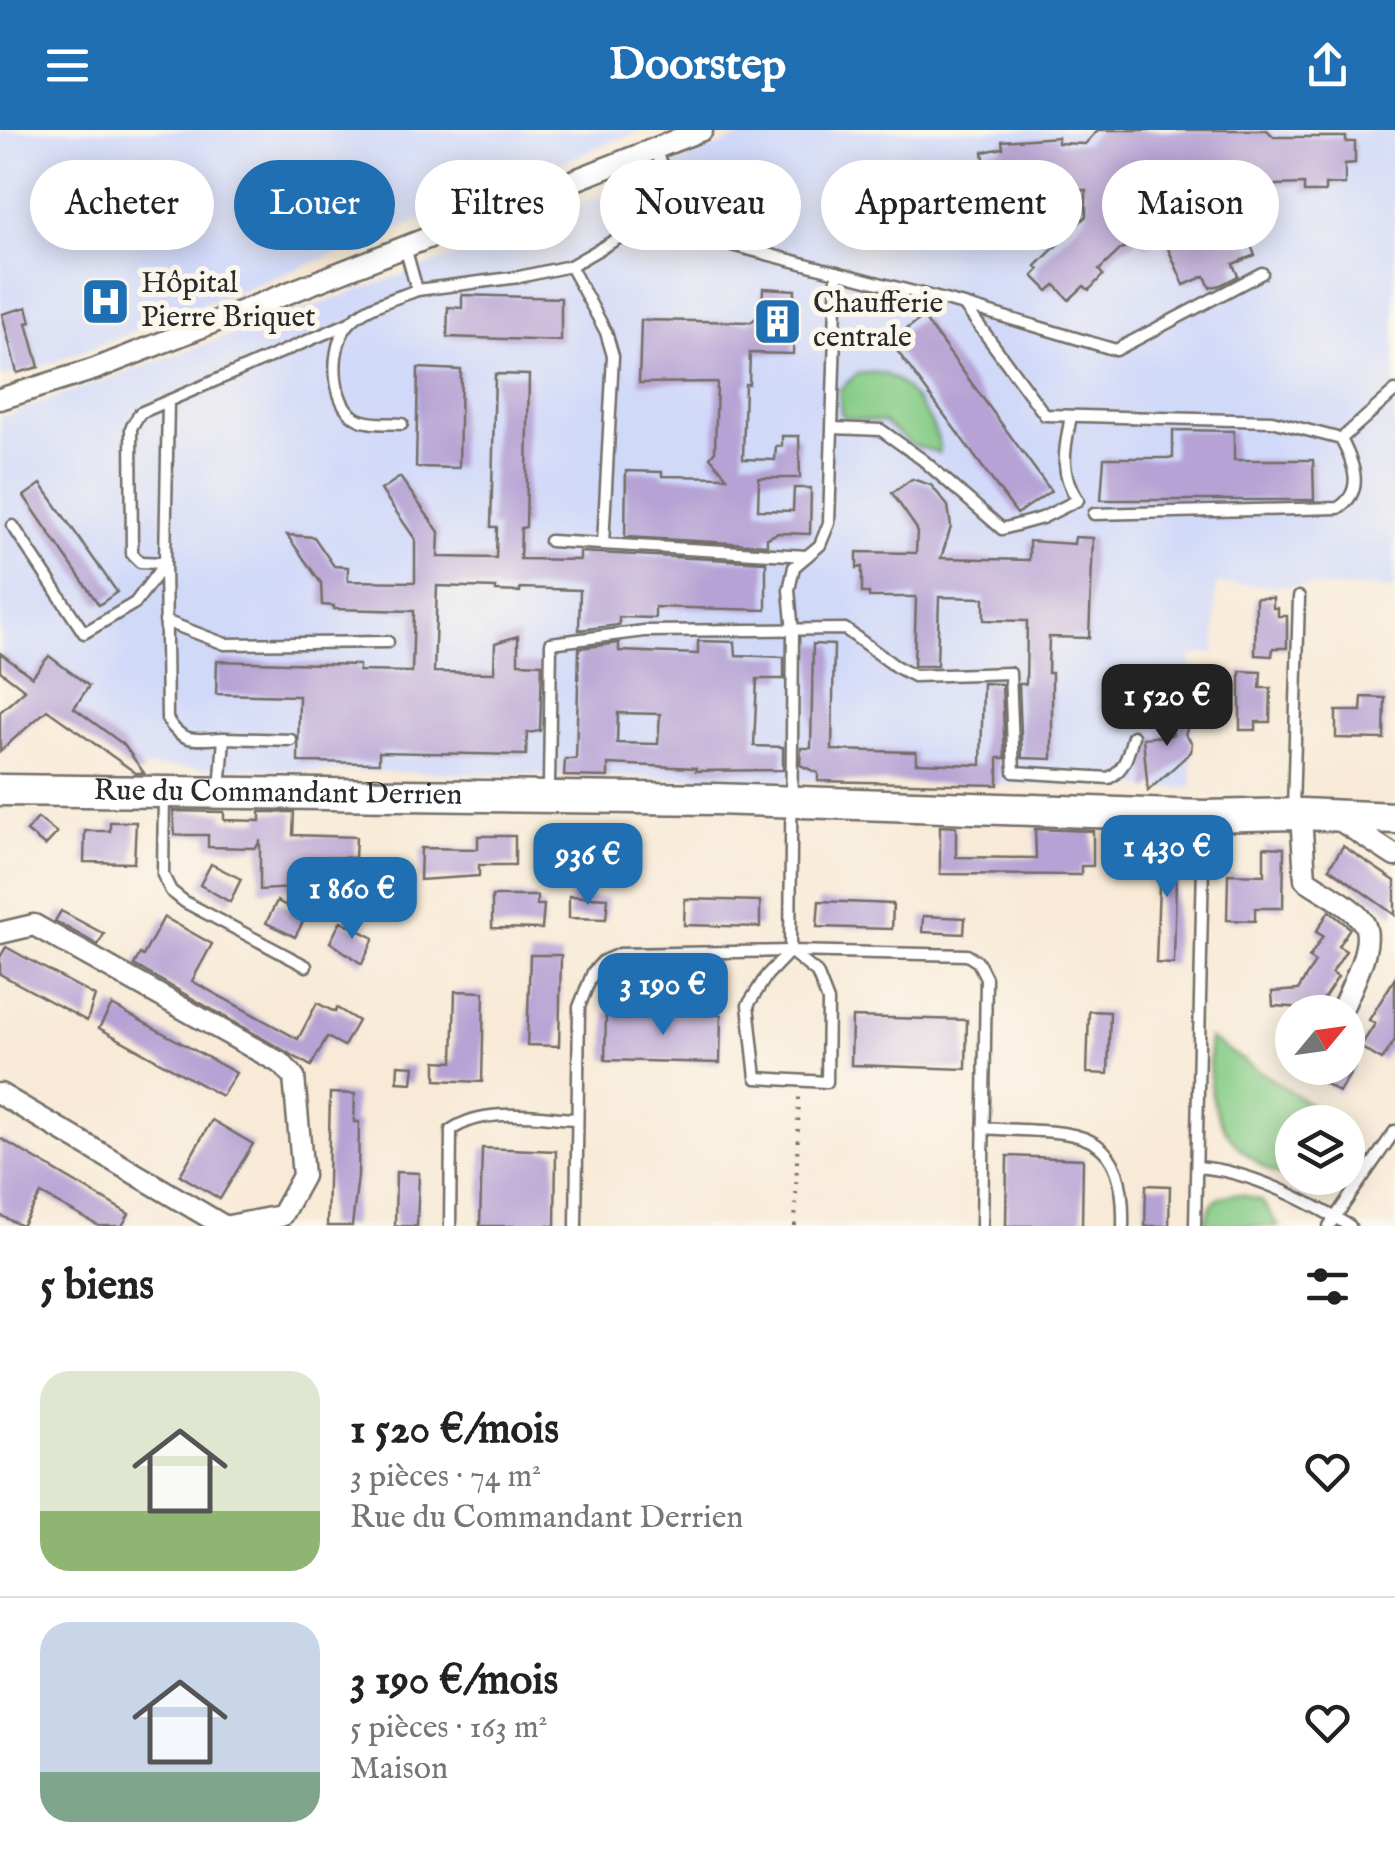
<!DOCTYPE html>
<html lang="fr">
<head>
<meta charset="utf-8">
<style>
	:root { --surface:#fff; --page:#f6f6f6; --text:#222; --muted:#767676; --line:#e0e0e0; --accent:#1f6fb2 }
	body { margin:0; font-family:"IM FELL English",serif; background:var(--page); color:var(--text); height:100vh; display:flex; flex-direction:column; font-size:38px; white-space:nowrap }
	* { box-sizing:border-box; margin:0 }
	p { font-size:32px; color:var(--muted) }
	.icon { flex:none; width:55px; height:55px; fill:none; stroke:currentColor; stroke-width:2; stroke-linecap:round; stroke-linejoin:round }
	.map { position:relative; height:1096px; overflow:hidden }
	.panel { display:flex; flex-direction:column; background:var(--surface); flex:1 }
	.panel>* { flex:none }
	.banner { position:absolute; left:30px; top:30px; width:1335px; height:90px; display:flex; gap:20px }
	.needle { width:65px; rotate:61deg }
	.tools { position:absolute; left:1275px; top:865px; display:grid; gap:20px }
	.tools a { display:grid; place-items:center; width:90px; height:90px; border-radius:50%; background:var(--surface); box-shadow:0 5px 25px #0003; font-size:50px }
	.price { position:absolute; translate:-50% -85px; padding:0 22px; border-radius:20px; background:var(--accent); color:#fff; font-size:32px; line-height:65px; filter:drop-shadow(0 2px 5px #0008) }
	.price::after { content:''; position:absolute; left:50%; top:60px; width:30px; height:22px; margin-left:-15px; background:inherit; clip-path:polygon(0 0,100% 0,50% 100%) }
	.price.selected { background:#222; color:#fff }
	ul { padding:0; list-style:none }
	li { display:flex; align-items:center; gap:30px; height:250px; padding:0 40px }
	li+li { border-top:2px solid var(--line) }
	li span { display:grid; place-items:center; flex:none; width:280px; height:200px; border-radius:30px; color:#555 }
	li>.icon { margin-inline-start:auto }
	span .icon { width:120px; height:120px; fill:#fffc; stroke-width:1 }
	li b { font-size:42px }
	h2 { display:flex; justify-content:space-between; align-items:center; height:120px; padding:0 40px; font-size:42px }
	.tag { padding:0 35px; border-radius:45px; background:var(--surface); box-shadow:0 5px 25px #0003; font-size:35px; line-height:90px }
	.tag.selected { background:var(--accent); color:#fff }
	header { display:flex; justify-content:space-between; align-items:center; height:130px; padding:0 40px; background:var(--accent); color:#fff; font-size:45px; font-weight:700 }
	.map>svg:first-child { display:block }
	.built { fill:#d1d9f9 }
	.green { fill:#86cc87; stroke:#587c59; stroke-width:2.5 }
	.building { fill:#b6a2d4; fill-rule:evenodd }
	.lines { fill:none; stroke-linecap:round; stroke-linejoin:round }
	.service-casing { stroke:#736e67; stroke-width:15 }
	.minor-casing { stroke:#736e67; stroke-width:25 }
	.secondary-casing { stroke:#736e67; stroke-width:35 }
	.path { stroke:#736e67; stroke-width:4; stroke-dasharray:2.5 8; stroke-linecap:butt }
	.service { stroke:#fff; stroke-width:10 }
	.minor { stroke:#fff; stroke-width:20 }
	.secondary { stroke:#fff; stroke-width:30 }
	.labels { text-anchor:middle; dominant-baseline:central; stroke-width:10; stroke-linejoin:round; paint-order:stroke }
	.poi-label { font-size:30px; fill:#2b2b2b; stroke:#fbf7ec; text-anchor:start }
	.street-label { font-size:30px; fill:#2b2b2b; stroke:#fbf7ec }
</style>
</head>
<body>
<header><svg class="icon" aria-label="menu" viewBox="0 0 24 24"><path d="M4 6h16M4 12h16M4 18h16"/></svg>Doorstep<svg class="icon" aria-label="share" viewBox="0 0 24 24"><path d="M12 15V3M7 8l5-5 5 5M5 13v7h14v-7"/></svg></header>
<div class="map">
<svg width="1395" height="1096" viewBox="0 0 1395 1096">
	<rect width="100%" height="100%" fill="#fbf7ec"/>
	<filter id="ink" filterUnits="userSpaceOnUse"><feTurbulence type="fractalNoise" baseFrequency=".01" numOctaves="2"/><feDisplacementMap in="SourceGraphic" scale="20" xChannelSelector="R" yChannelSelector="G"/><feConvolveMatrix kernelMatrix="1 2 1 2 8 2 1 2 1" color-interpolation-filters="sRGB"/></filter>
	<filter id="wash" filterUnits="userSpaceOnUse"><feTurbulence type="fractalNoise" baseFrequency=".0048" numOctaves="4" result="noise"/><feDisplacementMap in="SourceGraphic" scale="40" xChannelSelector="R" yChannelSelector="G"/><feGaussianBlur stdDeviation="2.25" result="paint"/><feColorMatrix in="noise" values="0 0 0 0 0 0 0 0 0 0 0 0 0 0 0 0 0 1.4 0 .05"/><feComposite in="paint" operator="in"/></filter>
	<g filter="url(#wash)">
		<rect width="100%" height="100%" fill="#f8ead7"/>
		<g class="built">
			<path d="M0,0H641L380,107L43,236L0,248Z"/>
			<path d="M756,0H1395V459L1216,454L1215,523L1191,525L1192,658L139,637L124,615L0,523V287L478,118Z"/>
		</g>
		<g class="green">
			<path d="M857,244C868,243 879,241 889,246C908,254 944,303 939,323L913,315L883,292L846,288L841,283L839,260Z"/>
			<path d="M1209,908L1337,992H1292V1046C1274,1046 1266,1039 1251,1028C1207,992 1210,960 1209,908Z"/>
			<path d="M1238,1064L1261,1070L1279,1096H1204C1208,1074 1215,1065 1238,1064Z"/>
		</g>
		<g id="blocks">
			<g class="building">
				<path d="M1098,0H1267L1274,7H1346V12H1355V33L1345,34V54L1325,55V62H1304V54L1276,55L1254,64L1256,70L1235,79L1255,125L1233,134L1238,146L1220,155L1210,158L1205,146L1184,155L1164,109L1144,117L1140,110L1121,119L1099,140L1103,145L1089,160L1084,156L1069,170L1055,155L1048,161L1033,146L1039,140L1036,136L1086,86V60L1034,61L991,69L989,64L981,65L977,44L986,43L983,22L1003,18L1002,11L1058,7V13L1085,14Z"/>
				<path d="M763,158L795,160L793,224L750,223L749,254H745L743,329L775,330L776,316H782V306H799L800,348H759L758,380L793,381L794,358H811L810,404L778,403L767,408V415L625,407L626,341L662,342V346L727,347L710,327L715,321L717,252L639,253L641,190L751,192L762,183Z"/>
				<path d="M462,165L561,168V211L447,207L448,177L462,178Z"/>
				<path d="M27,177L31,192L27,193L39,237L17,243L2,184Z"/>
				<path d="M923,187L1051,361L1017,384L890,211Z"/>
				<path d="M418,238L461,240L459,338L416,337Z"/>
				<path d="M495,244L529,245L526,397L521,398L520,429L580,430V422L766,432V480L655,477V488L619,487V495L579,500L580,460L520,458V462L496,461V458L437,456L434,542L494,543L495,513L518,506V533L542,534L540,601L527,603L526,625L379,622V633L298,632L299,566L216,564L217,531L359,535V541L412,542L414,481L334,479V476L322,475L321,453L287,405L314,407L334,436L348,437V451L415,452V409L381,360L400,347L439,402L438,427L496,428L497,397H491Z"/>
				<path d="M1173,300L1234,301V330H1313L1314,370H1101L1104,328H1173Z"/>
				<path d="M912,349L931,355L948,376L951,397L941,428L1029,430V411L1074,414L1075,407L1093,408L1089,508L1049,507L1048,543H1052V629L1022,628L1019,554H1026L1027,491L984,490V468L939,467L937,536H914L916,467H869V463H862V437L857,438V422L916,423L917,399L892,363Z"/>
				<path d="M41,354L117,462L99,475L24,366Z"/>
				<path d="M1256,468H1273V478H1278V486H1287V518H1273L1272,526L1255,525Z"/>
				<path d="M698,511L735,512L736,525L784,527V549H757L754,616L783,617V640L696,641V638L608,634V647L564,646L565,629H576L579,518L619,513V521L698,524ZM618,583L660,584L658,614L617,613Z"/>
				<path d="M813,514L834,515L832,620L916,622V633L981,635L983,553L1002,554L1005,628H998V655L818,651V643L800,635L801,618H811Z"/>
				<path d="M0,523L32,547L49,526L89,556L74,578L124,615L144,643H136L47,580L0,621V582L25,560L0,541Z"/>
				<path d="M1240,541L1261,542L1260,558H1271L1270,592H1256V600H1240Z"/>
				<path d="M1362,567L1385,568L1384,609L1336,608V581H1361Z"/>
				<path d="M1181,578L1189,582L1192,588L1185,604L1192,613L1191,622L1148,661L1143,608L1173,605L1170,587Z"/>
				<path d="M173,681L224,682V690L260,691V682H294L293,705L356,707L355,728L325,727V756L260,760V710L256,718L208,717V705H175Z"/>
				<path d="M38,688L57,703L45,716L27,701Z"/>
				<path d="M110,692H136L134,733L84,732L85,701H110Z"/>
				<path d="M940,696L956,697V727L1036,728L1035,699L1093,701V736H1081V745L940,744Z"/>
				<path d="M1161,703L1177,704L1174,834L1156,833Z"/>
				<path d="M478,706H515V735H479V746L420,750L421,718L478,719Z"/>
				<path d="M1343,716L1395,751V785L1329,738Z"/>
				<path d="M1264,717L1284,718L1283,778H1255V791L1227,790L1228,744L1264,745Z"/>
				<path d="M211,734L241,749L230,772L200,755Z"/>
				<path d="M492,766H537V775H544L542,799L492,798Z"/>
				<path d="M569,766L608,768L606,789L569,788Z"/>
				<path d="M685,769L760,771V797L684,795Z"/>
				<path d="M277,771L306,786L295,807L266,793Z"/>
				<path d="M819,771L893,774L892,799L817,797Z"/>
				<path d="M61,781L104,804L98,815L55,791Z"/>
				<path d="M1329,781L1350,798L1338,816L1346,821L1332,843L1338,847L1324,868L1328,871L1321,882H1300L1292,877L1273,876L1272,862L1298,860L1315,832L1309,828L1323,806L1316,802Z"/>
				<path d="M923,786L965,788L964,804L922,802Z"/>
				<path d="M164,787L212,814L192,851L298,909L317,873L335,882L337,878L358,891L344,916L327,907L311,936L134,835L140,824L143,826Z"/>
				<path d="M341,791L374,808L362,834L330,812Z"/>
				<path d="M6,817L95,866L87,891L0,844V827Z"/>
				<path d="M530,825H561L559,916L527,915Z"/>
				<path d="M1395,848V910L1382,930L1360,917L1375,894L1369,890Z"/>
				<path d="M455,861L484,862L482,952L436,950V931L453,932Z"/>
				<path d="M112,875L236,943L222,966L99,898Z"/>
				<path d="M1089,881L1110,882L1108,944L1087,943Z"/>
				<path d="M606,882L721,885L720,933L605,930Z"/>
				<path d="M852,887L967,890L966,939L851,935Z"/>
				<path d="M398,935L414,936L412,953L397,952Z"/>
				<path d="M1300,938H1354L1339,962Z"/>
				<path d="M330,963L355,964L354,992H359L358,1046L352,1096H327Z"/>
				<path d="M212,990L253,1014L220,1069L180,1045Z"/>
				<path d="M0,1008L129,1084L122,1096H99L41,1064L22,1096L0,1085Z"/>
				<path d="M482,1018L556,1021L555,1096H480Z"/>
				<path d="M1007,1026L1083,1029L1082,1096H1006Z"/>
				<path d="M396,1042L419,1043L417,1096H395Z"/>
				<path d="M1146,1055L1170,1056L1169,1096H1145Z"/>
			</g>
		</g>
	</g>
	<g filter="url(#ink)">
		<use href="#blocks" fill-opacity="0" stroke="#736e67" stroke-width="2.5"/>
		<g class="lines">
			<defs>
				<g id="service">
					<path d="M655,20C672,57 683,90 720,112L964,175L1116,220L1262,143"/>
					<path d="M405,117L417,160L519,147L570,136L617,109L674,64L718,43"/>
					<path d="M570,136L606,202L613,226L603,414"/>
					<path d="M964,175L1045,285L1272,291L1341,309L1395,261"/>
					<path d="M168,271L165,433L140,432L132,424L131,298L140,283L168,271L349,193"/>
					<path d="M402,294C389,293 367,295 356,288C330,272 330,216 348,195C363,176 395,169 417,160"/>
					<path d="M833,298L881,300L923,330L1002,399L1042,388L1078,370C1058,341 1065,318 1071,286"/>
					<path d="M1094,384L1338,378C1366,361 1353,332 1341,309"/>
					<path d="M13,396L84,503L135,473L165,433L167,589C183,615 196,609 224,608L220,661"/>
					<path d="M550,411L807,426"/>
					<path d="M165,491L225,514L388,512"/>
					<path d="M224,608L291,610"/>
					<path d="M549,655L551,513L644,501L845,499L895,536L914,546L1010,543L1014,642L1109,648C1126,638 1128,624 1133,606"/>
					<path d="M164,663L163,745L171,761L185,772L306,836"/>
					<path d="M1293,681L1299,467"/>
					<path d="M790,821L767,845L748,875L756,948L827,952L828,871L817,843L790,821L793,502L789,460L794,437L820,415L829,393L837,142"/>
					<path d="M983,998C1067,1005 1126,987 1123,1096"/>
					<path d="M1197,1037C1251,1041 1303,1069 1350,1096"/>
					<path d="M450,1096L451,1000C485,976 537,987 577,989"/>
					<path d="M576,1096L579,877L593,842L603,831L619,824L790,821L967,825L978,832L986,848L982,1096"/>
					<path d="M1195,1096L1204,687"/>
					<path d="M1329,1096L1395,1001"/>
				</g>
				<g id="minor">
					<path d="M0,269L95,239L702,0"/>
					<path d="M1301,684L1305,749C1322,761 1351,775 1363,792C1377,812 1349,861 1341,882"/>
					<path d="M1338,689L1395,726"/>
					<path d="M0,803L34,795L282,934L294,947L303,1046L281,1086L229,1096"/>
					<path d="M0,964L224,1096"/>
				</g>
				<g id="secondary">
					<path id="s1" d="M0,660L714,669L1204,686L1301,684L1395,688"/>
				</g>
			</defs>
			<use href="#service" class="service-casing"/>
			<use href="#minor" class="minor-casing"/>
			<use href="#secondary" class="secondary-casing"/>
			<path class="path" d="M795,1096L799,966"/>
			<use href="#service" class="service"/>
			<use href="#minor" class="minor"/>
			<use href="#secondary" class="secondary"/>
		</g>
	</g>
	<defs>
		<symbol id="hospital-square" viewBox="-11 -11 22 22"><rect x="-9" y="-9" width="18" height="18" rx="4" fill="#1f6fb2" stroke="#fbf7ec"/><path d="M-5-5h3v3.5h4V-5h3V5h-3V1.5h-4V5h-3Z" fill="#fff"/></symbol>
		<symbol id="building-square" viewBox="-11 -11 22 22"><rect x="-9" y="-9" width="18" height="18" rx="4" fill="#1f6fb2" stroke="#fbf7ec"/><path d="M-4-6H4V6H1V3H-1V6H-4ZM-2.5-4.3h1.7v1.8h-1.7ZM.8-4.3h1.7v1.8H.8ZM-2.5-1h1.7V.8h-1.7ZM.8-1h1.7V.8H.8Z" fill="#fff"/></symbol>
	</defs>
	<g fill-rule="evenodd">
		<use href="#hospital-square" x="78" y="144" width="55" height="55"/>
		<use href="#building-square" x="750" y="164" width="55" height="55"/>
	</g>
	<g class="labels">
		<g class="poi-label">
			<text x="141" y="154">Hôpital<tspan x="141" dy="34">Pierre Briquet</tspan></text>
			<text x="813" y="174">Chaufferie<tspan x="813" dy="34">centrale</tspan></text>
		</g>
		<g class="street-label">
			<text stroke="none"><textPath href="#s1" startOffset="278">Rue du Commandant Derrien</textPath></text>
		</g>
	</g>
</svg>
<div class="tools">
<a><svg class="needle" viewBox="-14 -14 28 28"><path d="M0-13l5 13h-10z" fill="#e53935"/><path d="M0 13l5-13h-10z" fill="#767676"/></svg></a>
<a><svg class="icon" aria-label="layers" viewBox="0 0 24 24"><path d="M12 4l9 5-9 5-9-5zM3 14l9 5 9-5"/></svg></a>
</div>
<b class="price selected" style="left:1167px;top:619px">1 520 €</b>
<b class="price" style="left:1167px;top:770px">1 430 €</b>
<b class="price" style="left:588px;top:778px">936 €</b>
<b class="price" style="left:352px;top:812px">1 860 €</b>
<b class="price" style="left:663px;top:908px">3 190 €</b>
<div class="banner">
<a class="tag">Acheter</a>
<a class="tag selected">Louer</a>
<a class="tag">Filtres</a>
<a class="tag">Nouveau</a>
<a class="tag">Appartement</a>
<a class="tag">Maison</a>
</div>
</div>
<section class="panel">
<h2>5 biens<svg class="icon" aria-label="filters" viewBox="0 0 24 24"><path d="M4 7h16M4 17h16"/><circle cx="9" cy="7" r="2"/><circle cx="15" cy="17" r="2"/></svg></h2>
<ul>
<li><span style="background:linear-gradient(#dfe7d0 70%,#8fb573 0)"><svg class="icon" aria-label="home" viewBox="0 0 24 24"><path d="M3 11l9-7 9 7M6 9v11h12V9"/></svg></span><div><b>1 520 €/mois</b><p>3 pièces · 74 m²</p><p>Rue du Commandant Derrien</p></div><svg class="icon" aria-label="heart" viewBox="0 0 24 24"><path d="M12 20l-8-8c-3-5 5-10 8-4 3-6 11-1 8 4z"/></svg></li>
<li><span style="background:linear-gradient(#c9d6e8 75%,#7fa58c 0)"><svg class="icon" aria-label="home" viewBox="0 0 24 24"><path d="M3 11l9-7 9 7M6 9v11h12V9"/></svg></span><div><b>3 190 €/mois</b><p>5 pièces · 163 m²</p><p>Maison</p></div><svg class="icon" aria-label="heart" viewBox="0 0 24 24"><path d="M12 20l-8-8c-3-5 5-10 8-4 3-6 11-1 8 4z"/></svg></li>
</ul>
</section>
</body>
</html>
